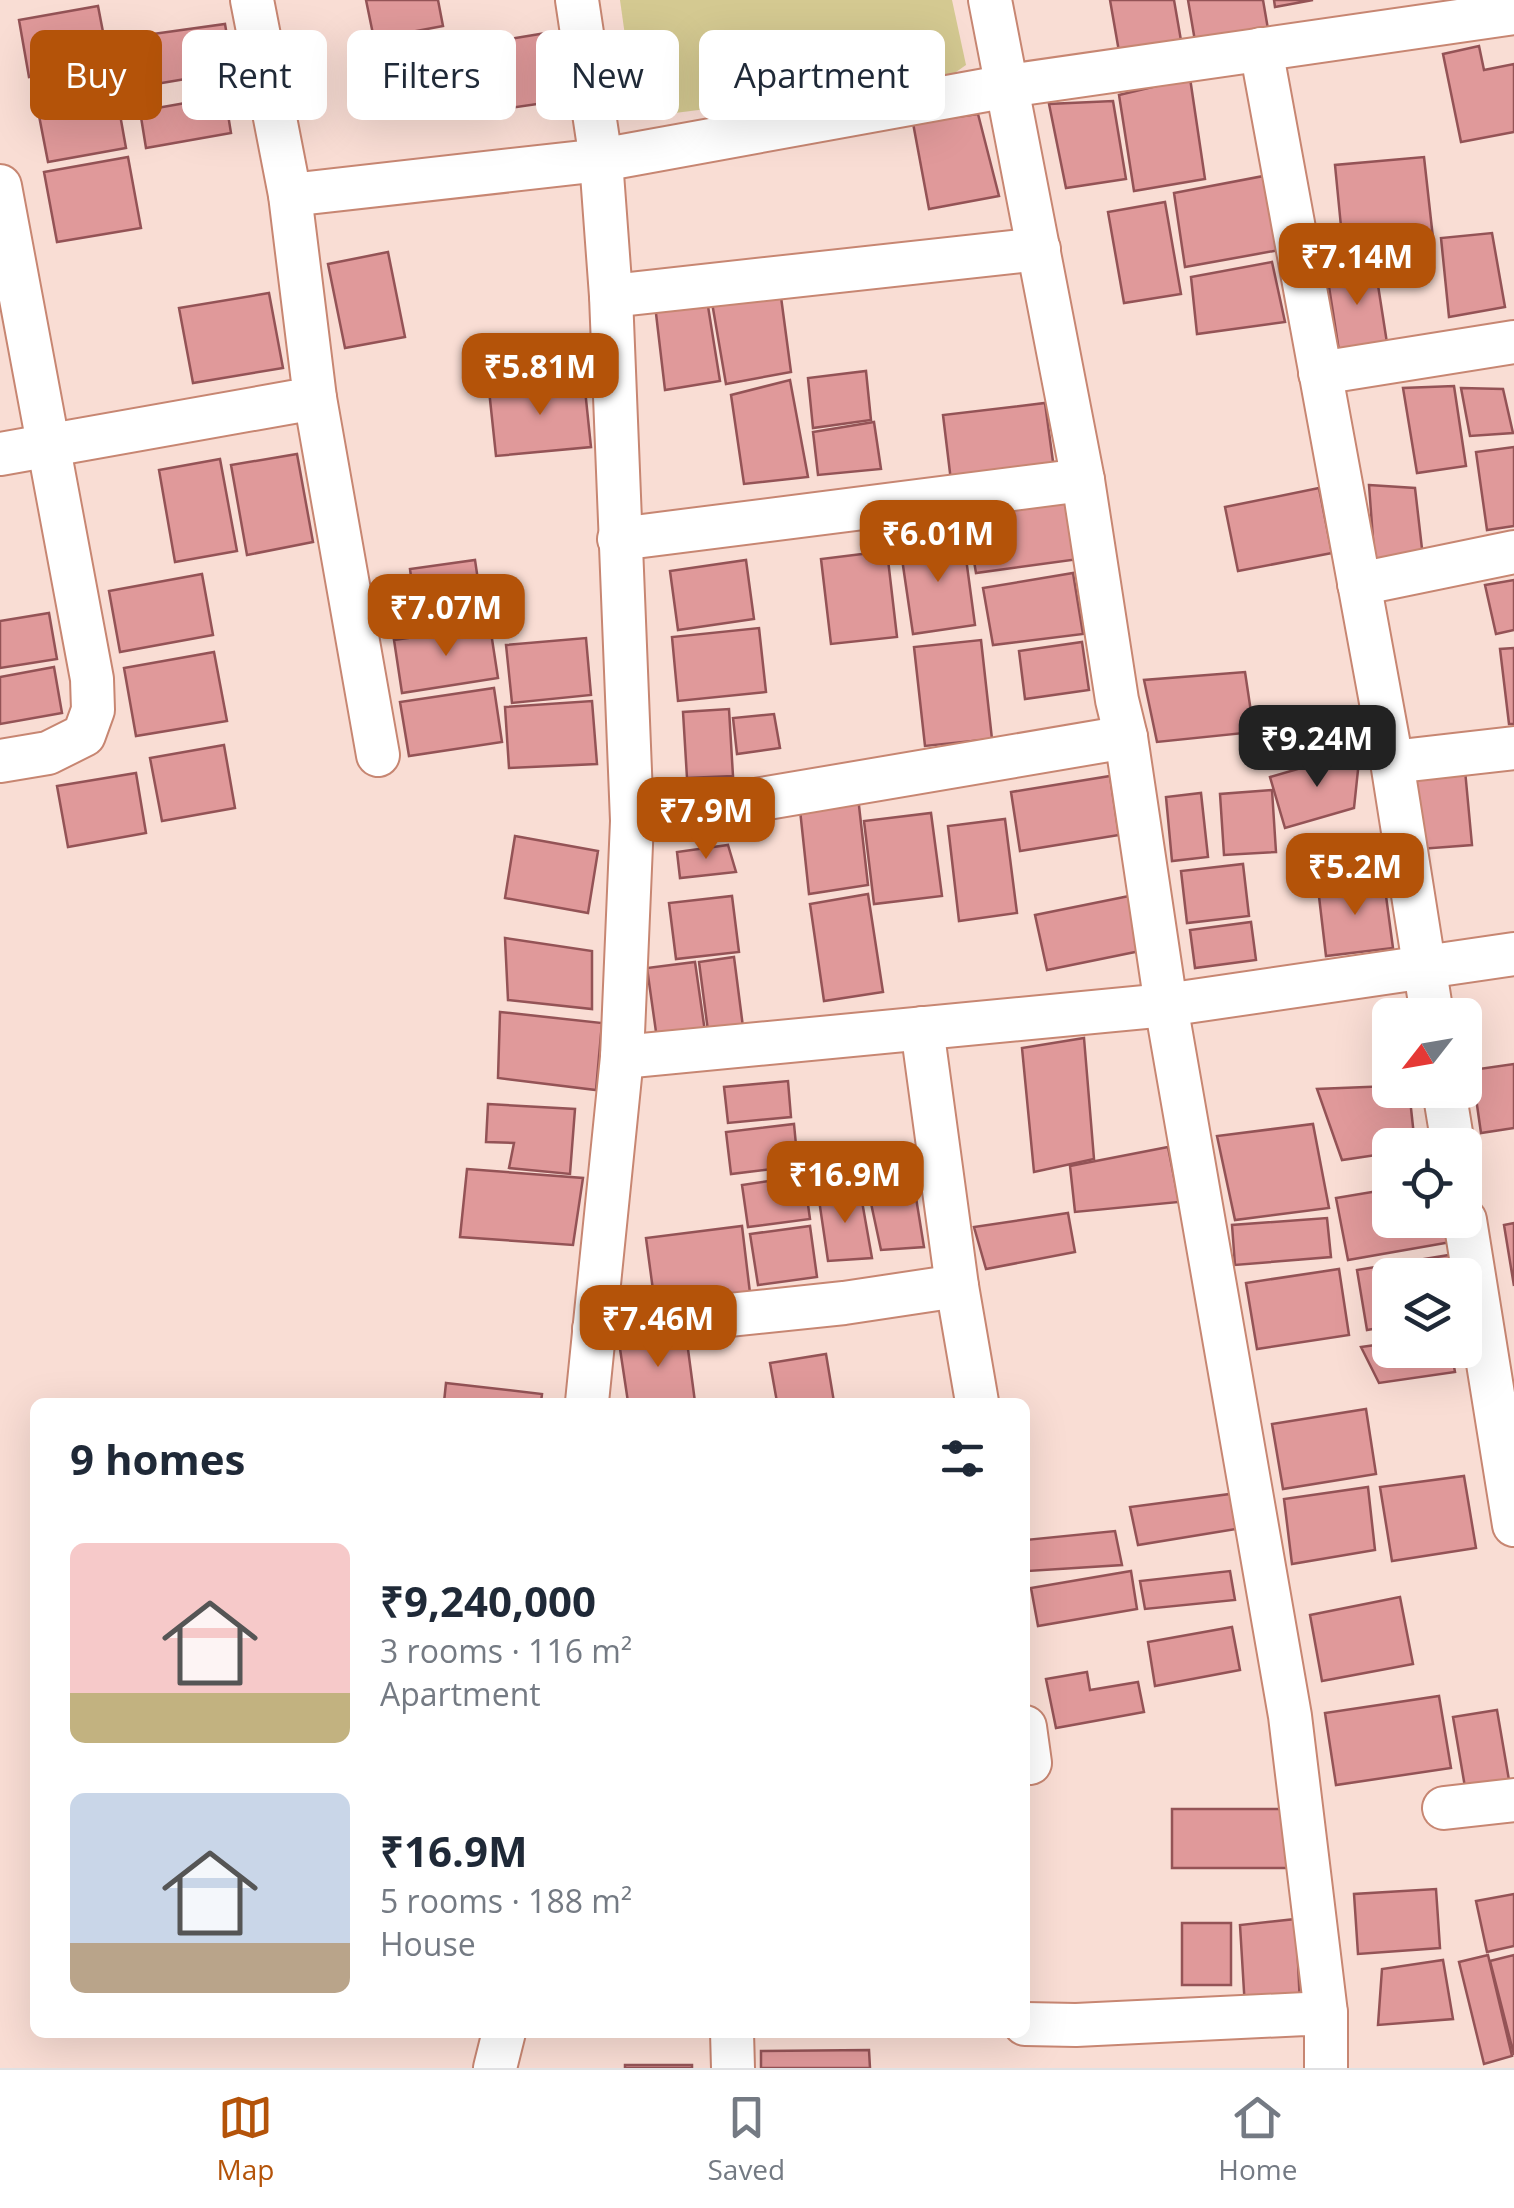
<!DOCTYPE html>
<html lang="en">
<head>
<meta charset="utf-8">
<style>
	:root { --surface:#fff; --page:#f6f6f7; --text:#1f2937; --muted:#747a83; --line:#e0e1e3; --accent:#b45309 }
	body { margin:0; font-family:"Open Sans",sans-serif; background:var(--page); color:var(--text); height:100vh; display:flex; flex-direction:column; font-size:38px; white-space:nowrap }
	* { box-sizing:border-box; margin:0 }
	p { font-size:32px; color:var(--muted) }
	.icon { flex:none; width:55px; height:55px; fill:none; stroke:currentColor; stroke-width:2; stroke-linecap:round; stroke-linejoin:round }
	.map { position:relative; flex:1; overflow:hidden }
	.details { position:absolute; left:30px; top:1398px; width:1000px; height:640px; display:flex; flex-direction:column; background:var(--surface); border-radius:15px; box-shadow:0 10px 40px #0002 }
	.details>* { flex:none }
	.guide { position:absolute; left:30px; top:30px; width:1000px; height:90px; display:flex; gap:20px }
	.needle { width:65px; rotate:239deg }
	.controls { position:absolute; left:1372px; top:998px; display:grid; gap:20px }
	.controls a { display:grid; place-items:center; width:110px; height:110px; border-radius:15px; background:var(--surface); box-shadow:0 10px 40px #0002; font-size:50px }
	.price { position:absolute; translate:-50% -85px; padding:0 22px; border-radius:20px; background:var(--accent); color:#fff; font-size:32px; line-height:65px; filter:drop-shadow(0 2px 5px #0008) }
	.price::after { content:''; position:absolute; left:50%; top:60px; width:30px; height:22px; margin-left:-15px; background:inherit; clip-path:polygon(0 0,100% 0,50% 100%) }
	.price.active { background:#222; color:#fff }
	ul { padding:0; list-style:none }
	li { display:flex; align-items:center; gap:30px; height:250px; padding:0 40px }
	li span { display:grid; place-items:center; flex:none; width:280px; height:200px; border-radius:15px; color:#555 }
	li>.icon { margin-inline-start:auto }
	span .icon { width:120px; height:120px; fill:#fffc; stroke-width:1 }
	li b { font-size:42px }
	h2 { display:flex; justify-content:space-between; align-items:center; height:120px; padding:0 40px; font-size:42px }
	.pill { padding:0 35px; border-radius:15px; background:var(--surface); box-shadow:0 10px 40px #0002; font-size:35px; line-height:90px }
	.pill.active { background:var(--accent); color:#fff }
	.tab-bar { display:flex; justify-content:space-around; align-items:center; height:140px; border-top:2px solid var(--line); background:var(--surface); font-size:28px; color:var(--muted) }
	.tab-bar a { display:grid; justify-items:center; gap:5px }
	.tab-bar .active { color:var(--accent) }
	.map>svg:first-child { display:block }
	.green { fill:#d4c991 }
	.building { fill:#e0999a; stroke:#945356; stroke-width:2.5 }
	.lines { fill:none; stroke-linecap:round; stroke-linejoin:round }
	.minor-casing { stroke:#c78672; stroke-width:46 }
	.minor { stroke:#fff; stroke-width:42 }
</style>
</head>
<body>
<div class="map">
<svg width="1514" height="2068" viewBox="0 0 1514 2068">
	<rect width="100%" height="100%" fill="#f9ddd4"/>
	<path class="green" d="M620,0H952L966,65L946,79L651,116L635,107Z"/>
	<g class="building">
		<path d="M366,0H438L443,26L374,39Z"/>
		<path d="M1110,0H1174L1183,52L1121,63Z"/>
		<path d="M1188,0H1263L1269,35L1196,47Z"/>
		<path d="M1274,0H1313L1275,7Z"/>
		<path d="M98,6L109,63L29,77L19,20Z"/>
		<path d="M225,24L233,71L132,88L124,38Z"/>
		<path d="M546,33L558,101L462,115L454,48Z"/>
		<path d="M1479,46L1484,70L1514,64V132L1461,142L1443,54Z"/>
		<path d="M1190,78L1205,179L1134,191L1119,95Z"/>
		<path d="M114,81L126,148L48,162L35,95Z"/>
		<path d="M225,96L231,133L146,148L140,111Z"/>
		<path d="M1113,101L1126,179L1066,188L1049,104Z"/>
		<path d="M978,114L999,196L929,209L913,123Z"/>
		<path d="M128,157L141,228L57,242L44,172Z"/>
		<path d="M1424,157L1433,238L1343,247L1335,165Z"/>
		<path d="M1274,174L1285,249L1185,267L1174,193Z"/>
		<path d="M1165,202L1181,294L1124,303L1108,212Z"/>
		<path d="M1492,233L1505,307L1449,317L1441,238Z"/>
		<path d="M388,252L405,337L345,348L328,264Z"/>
		<path d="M1272,262L1285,322L1197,334L1191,277Z"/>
		<path d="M1375,266L1387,343L1339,351L1327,274Z"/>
		<path d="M779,282L791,372L726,384L710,291Z"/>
		<path d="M269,293L283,368L193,383L179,308Z"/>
		<path d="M707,300L720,381L665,390L655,305Z"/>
		<path d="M866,371L871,420L813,428L808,378Z"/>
		<path d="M584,380L591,447L496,456L489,390Z"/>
		<path d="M790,380L808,477L744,484L731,395Z"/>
		<path d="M1454,386L1466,466L1417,473L1403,388Z"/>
		<path d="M1461,388L1503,389L1513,433L1470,436Z"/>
		<path d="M1045,403L1054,469L951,481L943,415Z"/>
		<path d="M874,422L881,469L818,475L813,432Z"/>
		<path d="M1514,447V526L1487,530L1476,452Z"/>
		<path d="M297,454L313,542L247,555L231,465Z"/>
		<path d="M220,459L237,551L175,562L159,470Z"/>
		<path d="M1369,485L1415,488L1424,566H1375Z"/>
		<path d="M1319,488L1332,553L1238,571L1225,507Z"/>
		<path d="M1067,496L1079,559L976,573L965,508Z"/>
		<path d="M963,536L975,625L913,634L900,545Z"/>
		<path d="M887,551L897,637L831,644L821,559Z"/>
		<path d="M475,560L483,614L417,623L410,569Z"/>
		<path d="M746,560L754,619L678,630L670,571Z"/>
		<path d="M1073,573L1083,634L993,645L983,588Z"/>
		<path d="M202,574L213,635L120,652L109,591Z"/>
		<path d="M1514,580V630L1496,634L1485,585Z"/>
		<path d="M49,613L57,659L0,668V621Z"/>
		<path d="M490,626L498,678L402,693L394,640Z"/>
		<path d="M759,628L766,692L678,701L672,637Z"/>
		<path d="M586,638L591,695L512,703L506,645Z"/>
		<path d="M981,640L992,739L925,746L914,647Z"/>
		<path d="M1082,642L1089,690L1025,699L1019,651Z"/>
		<path d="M1514,648V724H1509L1500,649Z"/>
		<path d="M214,652L227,721L136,736L124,668Z"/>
		<path d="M54,667L62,713L0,724V677Z"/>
		<path d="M1245,672L1254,732L1157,742L1144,680Z"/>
		<path d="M494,688L502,742L409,756L400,702Z"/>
		<path d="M592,701L597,764L509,768L505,707Z"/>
		<path d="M729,709L733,776L687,778L683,712Z"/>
		<path d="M774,714L780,748L737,754L733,718Z"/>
		<path d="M224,745L235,808L162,821L150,758Z"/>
		<path d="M1360,751L1354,808L1285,828L1270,777Z"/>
		<path d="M1465,770L1472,845L1420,849L1413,775Z"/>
		<path d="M136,773L146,833L68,847L57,786Z"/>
		<path d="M1110,776L1119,835L1020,851L1011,792Z"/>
		<path d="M1272,790L1276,852L1224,855L1220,794Z"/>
		<path d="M1201,793L1208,857L1172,861L1166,797Z"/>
		<path d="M858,797L868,885L809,894L800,810Z"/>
		<path d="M931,813L942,896L874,904L864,821Z"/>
		<path d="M1005,819L1017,913L959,921L948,826Z"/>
		<path d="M515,836L598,851L588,913L505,898Z"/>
		<path d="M728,845L736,872L680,878L677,852Z"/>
		<path d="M1243,864L1249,916L1187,923L1181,871Z"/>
		<path d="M1384,881L1393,948L1326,956L1318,888Z"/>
		<path d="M868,894L883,992L824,1001L810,904Z"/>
		<path d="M1134,895L1145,950L1047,970L1035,915Z"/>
		<path d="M732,896L739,952L676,959L669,903Z"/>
		<path d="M1251,922L1256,960L1195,968L1190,930Z"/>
		<path d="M505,938L592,951V1009L508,1000Z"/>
		<path d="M734,957L743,1027L708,1031L699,962Z"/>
		<path d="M695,962L705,1032L657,1039L647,968Z"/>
		<path d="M500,1012L602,1023L596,1090L498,1078Z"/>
		<path d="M1084,1038L1094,1159L1034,1172L1022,1048Z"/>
		<path d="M1514,1064V1128L1481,1133L1472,1070Z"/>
		<path d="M788,1081L791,1117L728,1123L724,1087Z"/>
		<path d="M1390,1086V1090H1409L1415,1145H1390V1153L1342,1160L1317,1089Z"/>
		<path d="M488,1104L575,1109L570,1174L509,1168L514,1143L486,1142Z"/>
		<path d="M794,1124L798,1166L731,1174L726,1132Z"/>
		<path d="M1313,1124L1329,1208L1235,1220L1217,1136Z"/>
		<path d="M1168,1147L1179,1202L1075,1212L1070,1166Z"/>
		<path d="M467,1169L583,1178L573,1245L460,1237Z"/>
		<path d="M804,1176L810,1219L748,1227L742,1185Z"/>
		<path d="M913,1179L924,1247L881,1250L866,1180Z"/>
		<path d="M1390,1189V1220H1447L1451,1242L1348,1260L1336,1198Z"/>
		<path d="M860,1190L872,1258L828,1261L818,1193Z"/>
		<path d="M1068,1213L1075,1252L986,1269L974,1227Z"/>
		<path d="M1327,1218L1331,1257L1235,1265L1232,1225Z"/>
		<path d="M1514,1223V1286L1504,1225Z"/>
		<path d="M742,1226L750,1293L655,1305L646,1238Z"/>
		<path d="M810,1226L817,1277L758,1285L750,1234Z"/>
		<path d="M1455,1254L1458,1275H1390V1326L1367,1330L1357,1270Z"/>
		<path d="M1339,1269L1349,1335L1257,1349L1246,1283Z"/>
		<path d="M686,1334L695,1402H628L619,1342Z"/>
		<path d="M1390,1343V1350H1451L1455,1372L1379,1383L1361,1347Z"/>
		<path d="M826,1354L834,1402H777L770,1363Z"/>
		<path d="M446,1383L542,1394L541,1402H444Z"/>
		<path d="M1366,1409L1376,1474L1283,1489L1272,1424Z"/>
		<path d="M1464,1476L1476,1548L1392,1561L1380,1487Z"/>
		<path d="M1368,1487L1375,1550L1292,1564L1284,1499Z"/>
		<path d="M1230,1494L1236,1529L1138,1545L1130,1507Z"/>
		<path d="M1115,1531L1122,1565L1028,1571L1025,1540Z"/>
		<path d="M1131,1571L1137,1609L1038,1626L1031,1588Z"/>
		<path d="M1230,1571L1235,1600L1145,1609L1140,1581Z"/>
		<path d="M1400,1597L1413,1664L1322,1681L1310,1615Z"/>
		<path d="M1232,1627L1240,1670L1155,1686L1148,1642Z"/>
		<path d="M1087,1672L1090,1690L1138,1682L1144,1712L1056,1728L1046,1679Z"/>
		<path d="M1439,1696L1451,1768L1336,1785L1325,1713Z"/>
		<path d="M1497,1710L1510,1786L1466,1793L1453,1717Z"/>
		<rect x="1172" y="1809" width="120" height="59"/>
		<path d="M1436,1889L1440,1948L1358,1954L1354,1894Z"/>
		<path d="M1514,1894V1946L1487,1952L1476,1901Z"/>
		<path d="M1296,1919L1300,2005L1245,2008L1240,1925Z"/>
		<rect x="1182" y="1923" width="49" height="62"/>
		<path d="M1488,1955L1512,2056L1484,2064L1459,1962Z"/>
		<path d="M1514,1955V2055L1490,1961Z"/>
		<path d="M1443,1960L1453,2019L1378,2025L1382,1969Z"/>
		<path d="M869,2050L870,2068H761V2051Z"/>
		<rect x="625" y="2065" width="67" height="3"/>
	</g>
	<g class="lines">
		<defs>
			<g id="minor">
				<path d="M577,0L601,160L611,296L632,821L622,1057L587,1402"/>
				<path d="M990,0L1083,480L1117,700L1126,737L1166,1005L1290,1716L1326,2013"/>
				<path d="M1261,49L1392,762L1432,1015"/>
				<path d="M0,186L92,679L93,710L84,735L48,753L0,761"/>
				<path d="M290,195L601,160L1008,86L1514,13"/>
				<path d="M611,296L1039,249"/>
				<path d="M1320,373L1514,342"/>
				<path d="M315,398L378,755"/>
				<path d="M0,454L315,398L290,195L252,0"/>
				<path d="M619,539L1083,480"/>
				<path d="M1359,584L1514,552"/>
				<path d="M1392,762L1514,748"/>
				<path d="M632,821L1126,737"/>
				<path d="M922,1028L957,1286L977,1402"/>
				<path d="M622,1057L1166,1005L1514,954"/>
				<path d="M1444,1090L1453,1145"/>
				<path d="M1465,1220L1514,1525"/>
				<path d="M594,1329L844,1303L957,1286"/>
				<path d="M1025,1727L1030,1763"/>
				<path d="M1444,1808L1514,1800"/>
				<path d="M1025,2024L1076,2025L1326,2013V2068"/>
				<path d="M732,2032L733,2068"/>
				<path d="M495,2068L504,2032"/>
			</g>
		</defs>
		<use href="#minor" class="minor-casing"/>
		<use href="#minor" class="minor"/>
	</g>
</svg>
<div class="controls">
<a><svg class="needle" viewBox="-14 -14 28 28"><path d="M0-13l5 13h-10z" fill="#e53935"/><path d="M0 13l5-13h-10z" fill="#747a83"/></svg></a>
<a><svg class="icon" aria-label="locate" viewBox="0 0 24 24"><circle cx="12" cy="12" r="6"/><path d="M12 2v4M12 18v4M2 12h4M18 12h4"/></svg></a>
<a><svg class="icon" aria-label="layers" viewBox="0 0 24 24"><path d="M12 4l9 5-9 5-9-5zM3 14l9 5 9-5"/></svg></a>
</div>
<b class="price" style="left:1357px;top:308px">₹7.14M</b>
<b class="price" style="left:540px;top:418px">₹5.81M</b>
<b class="price" style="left:938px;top:585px">₹6.01M</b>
<b class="price" style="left:446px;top:659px">₹7.07M</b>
<b class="price active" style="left:1317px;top:790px">₹9.24M</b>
<b class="price" style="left:706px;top:862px">₹7.9M</b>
<b class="price" style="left:1355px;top:918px">₹5.2M</b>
<b class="price" style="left:845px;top:1226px">₹16.9M</b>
<b class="price" style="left:658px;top:1370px">₹7.46M</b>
<div class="guide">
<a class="pill active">Buy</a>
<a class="pill">Rent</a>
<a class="pill">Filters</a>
<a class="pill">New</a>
<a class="pill">Apartment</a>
</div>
<section class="details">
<h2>9 homes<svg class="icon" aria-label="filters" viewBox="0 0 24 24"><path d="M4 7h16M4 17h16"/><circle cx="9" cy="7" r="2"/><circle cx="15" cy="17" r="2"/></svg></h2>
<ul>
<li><span style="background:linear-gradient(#f6c9c9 75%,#c2b280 0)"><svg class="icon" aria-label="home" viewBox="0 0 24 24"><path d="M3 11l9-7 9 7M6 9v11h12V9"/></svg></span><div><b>₹9,240,000</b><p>3 rooms · 116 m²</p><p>Apartment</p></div></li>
<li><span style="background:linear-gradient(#c9d6e8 75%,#b9a48a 0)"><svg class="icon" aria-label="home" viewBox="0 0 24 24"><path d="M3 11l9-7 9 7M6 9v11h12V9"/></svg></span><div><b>₹16.9M</b><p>5 rooms · 188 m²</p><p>House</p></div></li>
</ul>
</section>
</div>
<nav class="tab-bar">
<a class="active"><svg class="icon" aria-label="map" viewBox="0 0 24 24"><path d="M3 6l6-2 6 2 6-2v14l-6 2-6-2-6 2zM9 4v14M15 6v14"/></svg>Map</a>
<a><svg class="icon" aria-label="saved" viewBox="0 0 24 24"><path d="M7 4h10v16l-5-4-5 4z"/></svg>Saved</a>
<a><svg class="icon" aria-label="home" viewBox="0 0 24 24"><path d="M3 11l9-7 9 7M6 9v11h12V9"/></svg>Home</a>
</nav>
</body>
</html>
